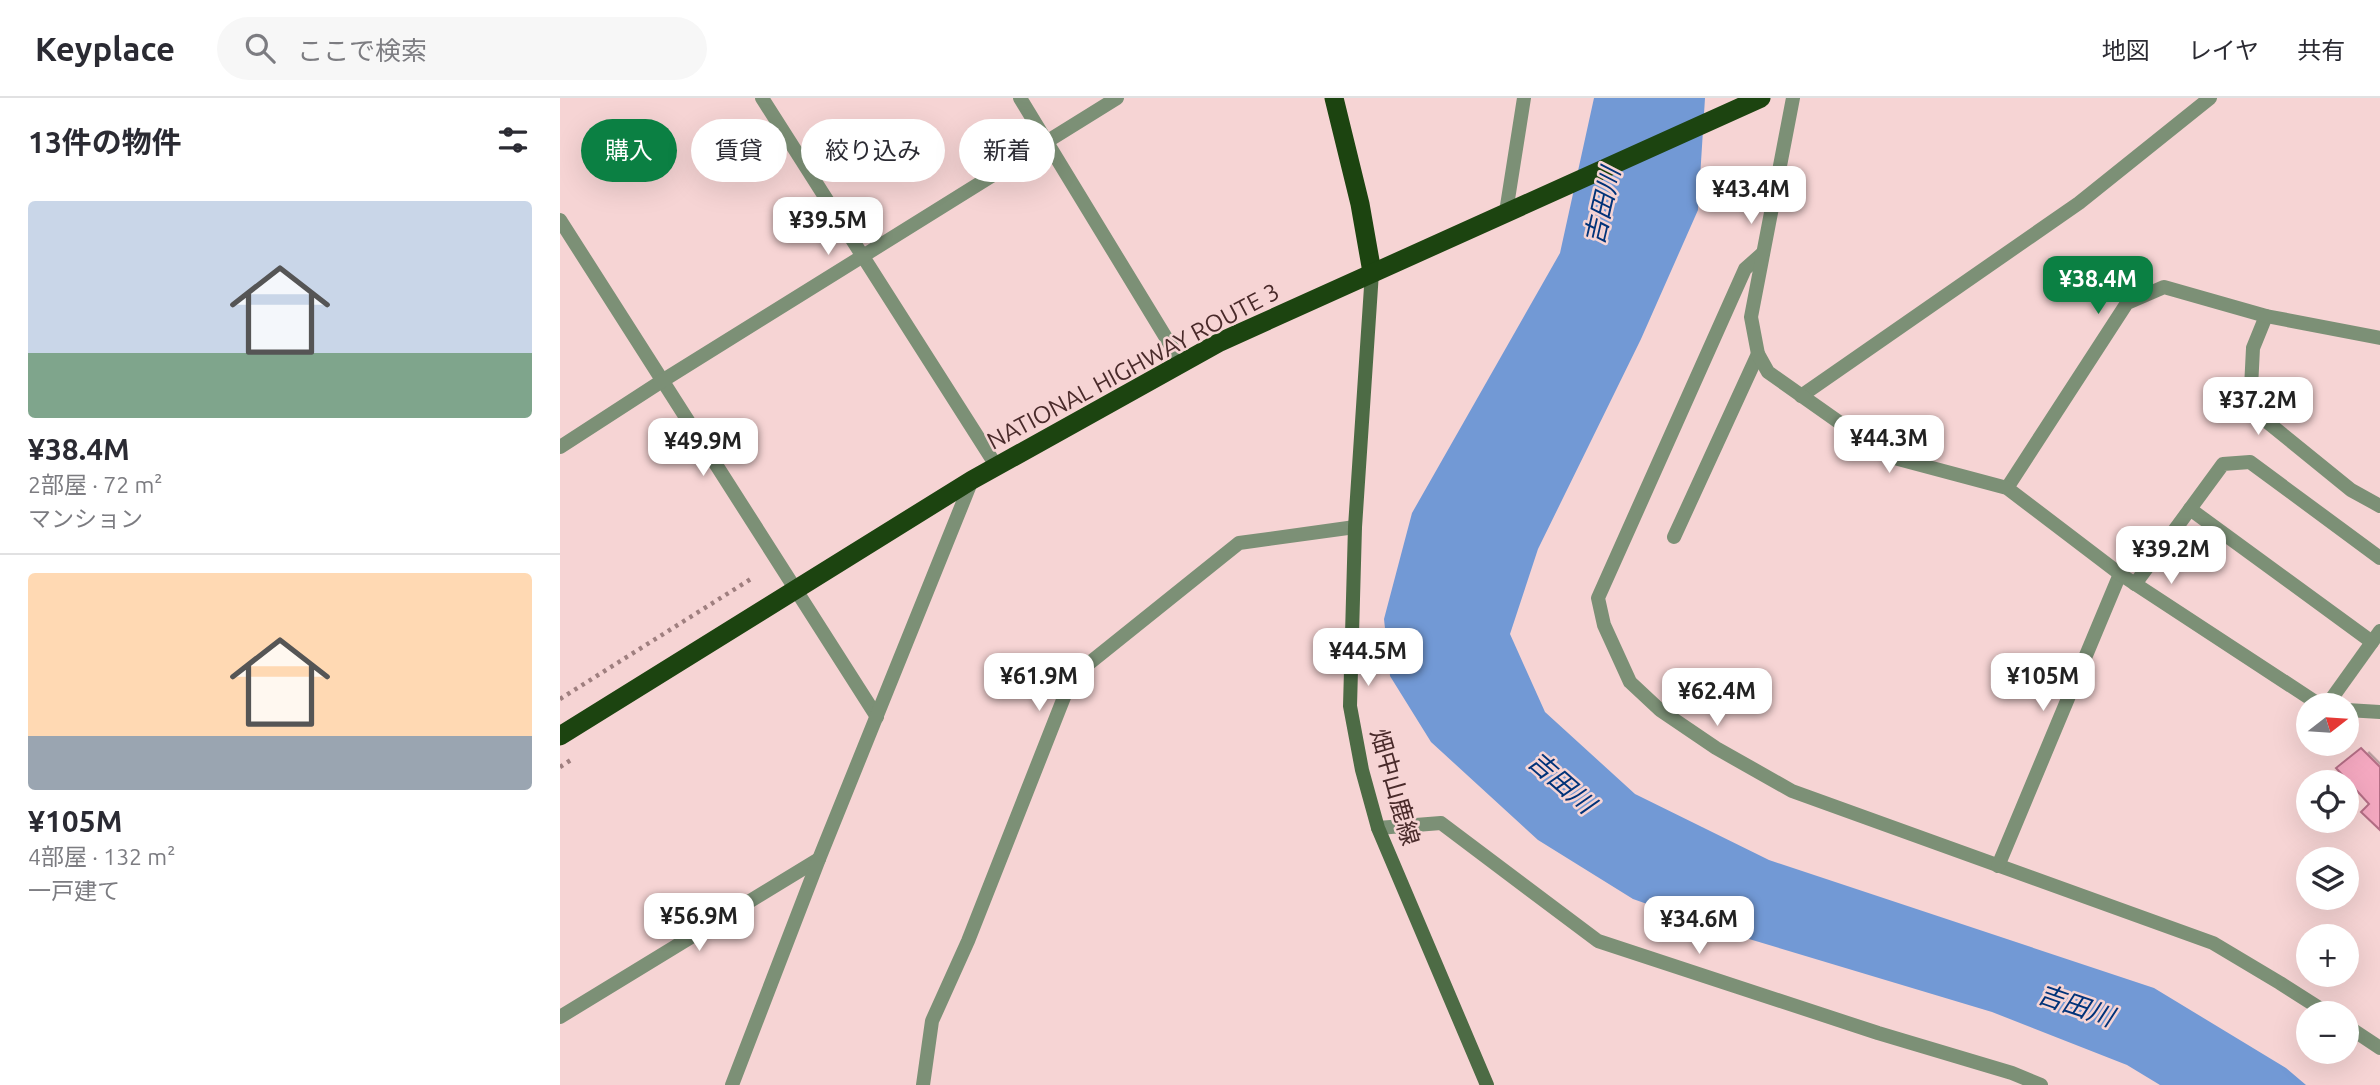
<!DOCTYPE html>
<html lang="ja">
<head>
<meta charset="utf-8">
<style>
	:root { --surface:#fff; --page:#f7f7f7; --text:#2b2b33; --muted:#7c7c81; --line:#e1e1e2; --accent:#0b8043 }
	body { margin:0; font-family:Ubuntu,"Noto Sans JP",sans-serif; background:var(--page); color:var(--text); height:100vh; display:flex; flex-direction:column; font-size:26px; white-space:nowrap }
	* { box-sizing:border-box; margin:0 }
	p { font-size:23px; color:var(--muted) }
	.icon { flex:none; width:38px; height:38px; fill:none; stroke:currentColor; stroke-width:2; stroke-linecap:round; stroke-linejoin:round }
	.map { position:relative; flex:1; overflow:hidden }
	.side { display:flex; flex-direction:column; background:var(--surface); width:560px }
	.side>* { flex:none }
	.banner { position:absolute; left:21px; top:21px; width:665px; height:63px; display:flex; gap:14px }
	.needle { width:46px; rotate:73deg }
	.buttons { position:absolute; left:1736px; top:595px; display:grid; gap:14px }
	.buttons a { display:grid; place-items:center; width:63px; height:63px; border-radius:50%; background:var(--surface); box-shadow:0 7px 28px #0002; font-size:35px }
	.price { position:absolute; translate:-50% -60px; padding:0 16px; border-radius:14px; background:#fff; color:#222; font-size:23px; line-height:46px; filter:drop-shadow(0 2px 4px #0008) }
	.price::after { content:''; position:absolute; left:50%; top:42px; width:21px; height:16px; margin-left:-10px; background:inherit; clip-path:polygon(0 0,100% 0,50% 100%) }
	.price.current { background:var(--accent); color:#fff }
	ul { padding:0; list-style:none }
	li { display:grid; align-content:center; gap:14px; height:371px; padding:0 28px }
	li+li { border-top:2px solid var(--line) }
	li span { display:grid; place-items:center; height:217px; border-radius:7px; color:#555 }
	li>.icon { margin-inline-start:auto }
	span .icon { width:126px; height:126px; fill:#fffc; stroke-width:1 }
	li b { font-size:30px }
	h2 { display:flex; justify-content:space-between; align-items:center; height:84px; padding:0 28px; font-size:30px }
	.pill { padding:0 24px; border-radius:32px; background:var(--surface); box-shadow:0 7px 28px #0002; font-size:24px; line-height:63px }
	.pill.current { background:var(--accent); color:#fff }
	header { display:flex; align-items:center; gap:42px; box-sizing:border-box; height:98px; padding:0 35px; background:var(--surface); border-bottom:2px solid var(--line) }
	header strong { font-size:33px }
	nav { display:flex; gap:38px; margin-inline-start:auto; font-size:24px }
	.search { width:490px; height:63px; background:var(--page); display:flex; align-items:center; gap:18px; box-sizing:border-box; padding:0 24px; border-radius:38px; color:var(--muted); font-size:26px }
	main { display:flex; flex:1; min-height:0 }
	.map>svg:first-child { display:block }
	.water { fill:#7299d5 }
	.building { fill:#f4a8c0; stroke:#b46e85; stroke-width:2; filter:url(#shadow) }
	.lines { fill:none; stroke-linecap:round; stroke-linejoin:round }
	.path { stroke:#9f7f7f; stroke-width:4.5; stroke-dasharray:3.5 5; stroke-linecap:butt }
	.minor { stroke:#7c9076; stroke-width:14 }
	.tertiary { stroke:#7c9076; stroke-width:14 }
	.secondary { stroke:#4d6b45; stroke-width:14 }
	.trunk { stroke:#1c4410; stroke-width:19 }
	.labels { text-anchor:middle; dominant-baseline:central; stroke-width:5; stroke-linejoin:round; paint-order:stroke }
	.street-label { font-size:24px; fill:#492a2a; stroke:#f6d4d4 }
	.water-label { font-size:26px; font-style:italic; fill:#013379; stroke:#f6d4d4 }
</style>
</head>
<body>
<header>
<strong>Keyplace</strong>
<div class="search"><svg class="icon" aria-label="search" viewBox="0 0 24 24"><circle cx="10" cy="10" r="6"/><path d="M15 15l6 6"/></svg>ここで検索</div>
<nav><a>地図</a><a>レイヤ</a><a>共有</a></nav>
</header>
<main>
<section class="side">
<h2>13件の物件<svg class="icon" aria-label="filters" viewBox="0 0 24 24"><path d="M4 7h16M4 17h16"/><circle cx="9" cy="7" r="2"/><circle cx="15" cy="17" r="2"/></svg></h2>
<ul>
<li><span style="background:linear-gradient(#c9d6e8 70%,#7fa58c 0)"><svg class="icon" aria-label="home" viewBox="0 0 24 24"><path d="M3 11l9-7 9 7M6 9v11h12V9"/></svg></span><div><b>¥38.4M</b><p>2部屋 · 72 m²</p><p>マンション</p></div></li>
<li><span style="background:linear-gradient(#ffd9b3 75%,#9aa5b1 0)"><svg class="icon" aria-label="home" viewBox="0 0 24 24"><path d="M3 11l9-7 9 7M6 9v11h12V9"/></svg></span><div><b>¥105M</b><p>4部屋 · 132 m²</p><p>一戸建て</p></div></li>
</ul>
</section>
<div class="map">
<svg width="1820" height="987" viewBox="0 0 1820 987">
	<defs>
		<filter id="shadow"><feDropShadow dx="8" dy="4.5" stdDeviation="0" flood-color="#0004"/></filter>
	</defs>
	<rect width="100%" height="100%" fill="#f6d4d4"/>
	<path class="water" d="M1034,0H1145L1138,112L1081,241L978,451L950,536L985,614L1075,696L1209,762L1594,890L1726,970L1746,987H1600L1567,967L1432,914L1169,835L1073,801L978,742L871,644L830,578L824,521L852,415L1000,155Z"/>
	<path class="building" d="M1801,650L1820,669V732L1801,714L1809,706L1776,670Z"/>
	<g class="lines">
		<g class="path">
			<path d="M0,601L194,479"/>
			<path d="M0,669L14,660"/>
		</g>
		<g class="minor">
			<path d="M202,0L437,369"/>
			<path d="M460,0L622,266"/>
			<path d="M946,114L964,0"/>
			<path d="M0,122L317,619"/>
			<path d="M1203,155L1185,171L1038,500L1044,527L1070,584L1100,612L1156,650L1232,693L1653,845L1720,885L1767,915"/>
			<path d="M1706,218L1693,250L1690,310L1791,392L1820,408"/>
			<path d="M1241,298L1519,105L1650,0"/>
			<path d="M0,349L102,283L557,0"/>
			<path d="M1447,390L1567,205L1604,189L1706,218L1820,240"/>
			<path d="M1630,411L1812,544"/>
			<path d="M1114,439L1198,256"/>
			<path d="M1575,486L1663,366L1690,364L1820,460"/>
			<path d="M1767,607L1820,533"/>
			<path d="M818,730L881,725L1038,843L1318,935L1452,975L1481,987"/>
			<path d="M1438,768L1560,476"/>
			<path d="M0,919L259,761"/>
			<path d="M1787,928L1820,950"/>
			<path d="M172,987L259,761L412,382"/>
			<path d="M363,987L372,923L408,843L512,579L679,445L795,429"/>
		</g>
		<g class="tertiary">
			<path d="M1233,0L1191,219L1198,256L1208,274L1327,358L1447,390L1560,476L1760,607"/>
			<path d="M1787,612L1820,614"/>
		</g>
		<path class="secondary" d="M812,174L795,429L790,608L802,672L818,730L927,987"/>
		<g class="trunk">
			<path d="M774,0L800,106L812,174"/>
			<path d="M0,638L412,382L660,244L1201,0"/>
		</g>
	</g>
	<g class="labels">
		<g class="street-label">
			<text transform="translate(573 268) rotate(-28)">NATIONAL HIGHWAY ROUTE 3</text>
			<text transform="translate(835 689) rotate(74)">畑中山鹿線</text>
		</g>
		<g class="water-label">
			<text transform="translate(1042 108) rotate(-77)">吉田川</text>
			<text transform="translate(1002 684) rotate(41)">吉田川</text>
			<text transform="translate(1516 907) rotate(19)">吉田川</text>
		</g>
	</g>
</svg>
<div class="buttons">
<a><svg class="needle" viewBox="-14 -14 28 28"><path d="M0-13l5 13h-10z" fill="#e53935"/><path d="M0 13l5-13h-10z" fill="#7c7c81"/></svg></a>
<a><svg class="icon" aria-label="locate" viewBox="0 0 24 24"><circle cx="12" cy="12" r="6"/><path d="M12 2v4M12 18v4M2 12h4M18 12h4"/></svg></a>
<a><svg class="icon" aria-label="layers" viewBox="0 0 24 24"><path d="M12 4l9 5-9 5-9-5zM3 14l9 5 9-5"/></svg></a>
<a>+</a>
<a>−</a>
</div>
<b class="price" style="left:1191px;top:128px">¥43.4M</b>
<b class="price" style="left:268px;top:159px">¥39.5M</b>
<b class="price current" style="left:1538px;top:218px">¥38.4M</b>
<b class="price" style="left:1698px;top:339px">¥37.2M</b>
<b class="price" style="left:1329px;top:377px">¥44.3M</b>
<b class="price" style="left:143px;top:380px">¥49.9M</b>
<b class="price" style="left:1611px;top:488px">¥39.2M</b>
<b class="price" style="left:808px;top:590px">¥44.5M</b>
<b class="price" style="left:479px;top:615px">¥61.9M</b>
<b class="price" style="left:1483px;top:615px">¥105M</b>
<b class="price" style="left:1157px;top:630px">¥62.4M</b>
<b class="price" style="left:139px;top:855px">¥56.9M</b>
<b class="price" style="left:1139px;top:858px">¥34.6M</b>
<div class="banner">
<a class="pill current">購入</a>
<a class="pill">賃貸</a>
<a class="pill">絞り込み</a>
<a class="pill">新着</a>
</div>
</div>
</main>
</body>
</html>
